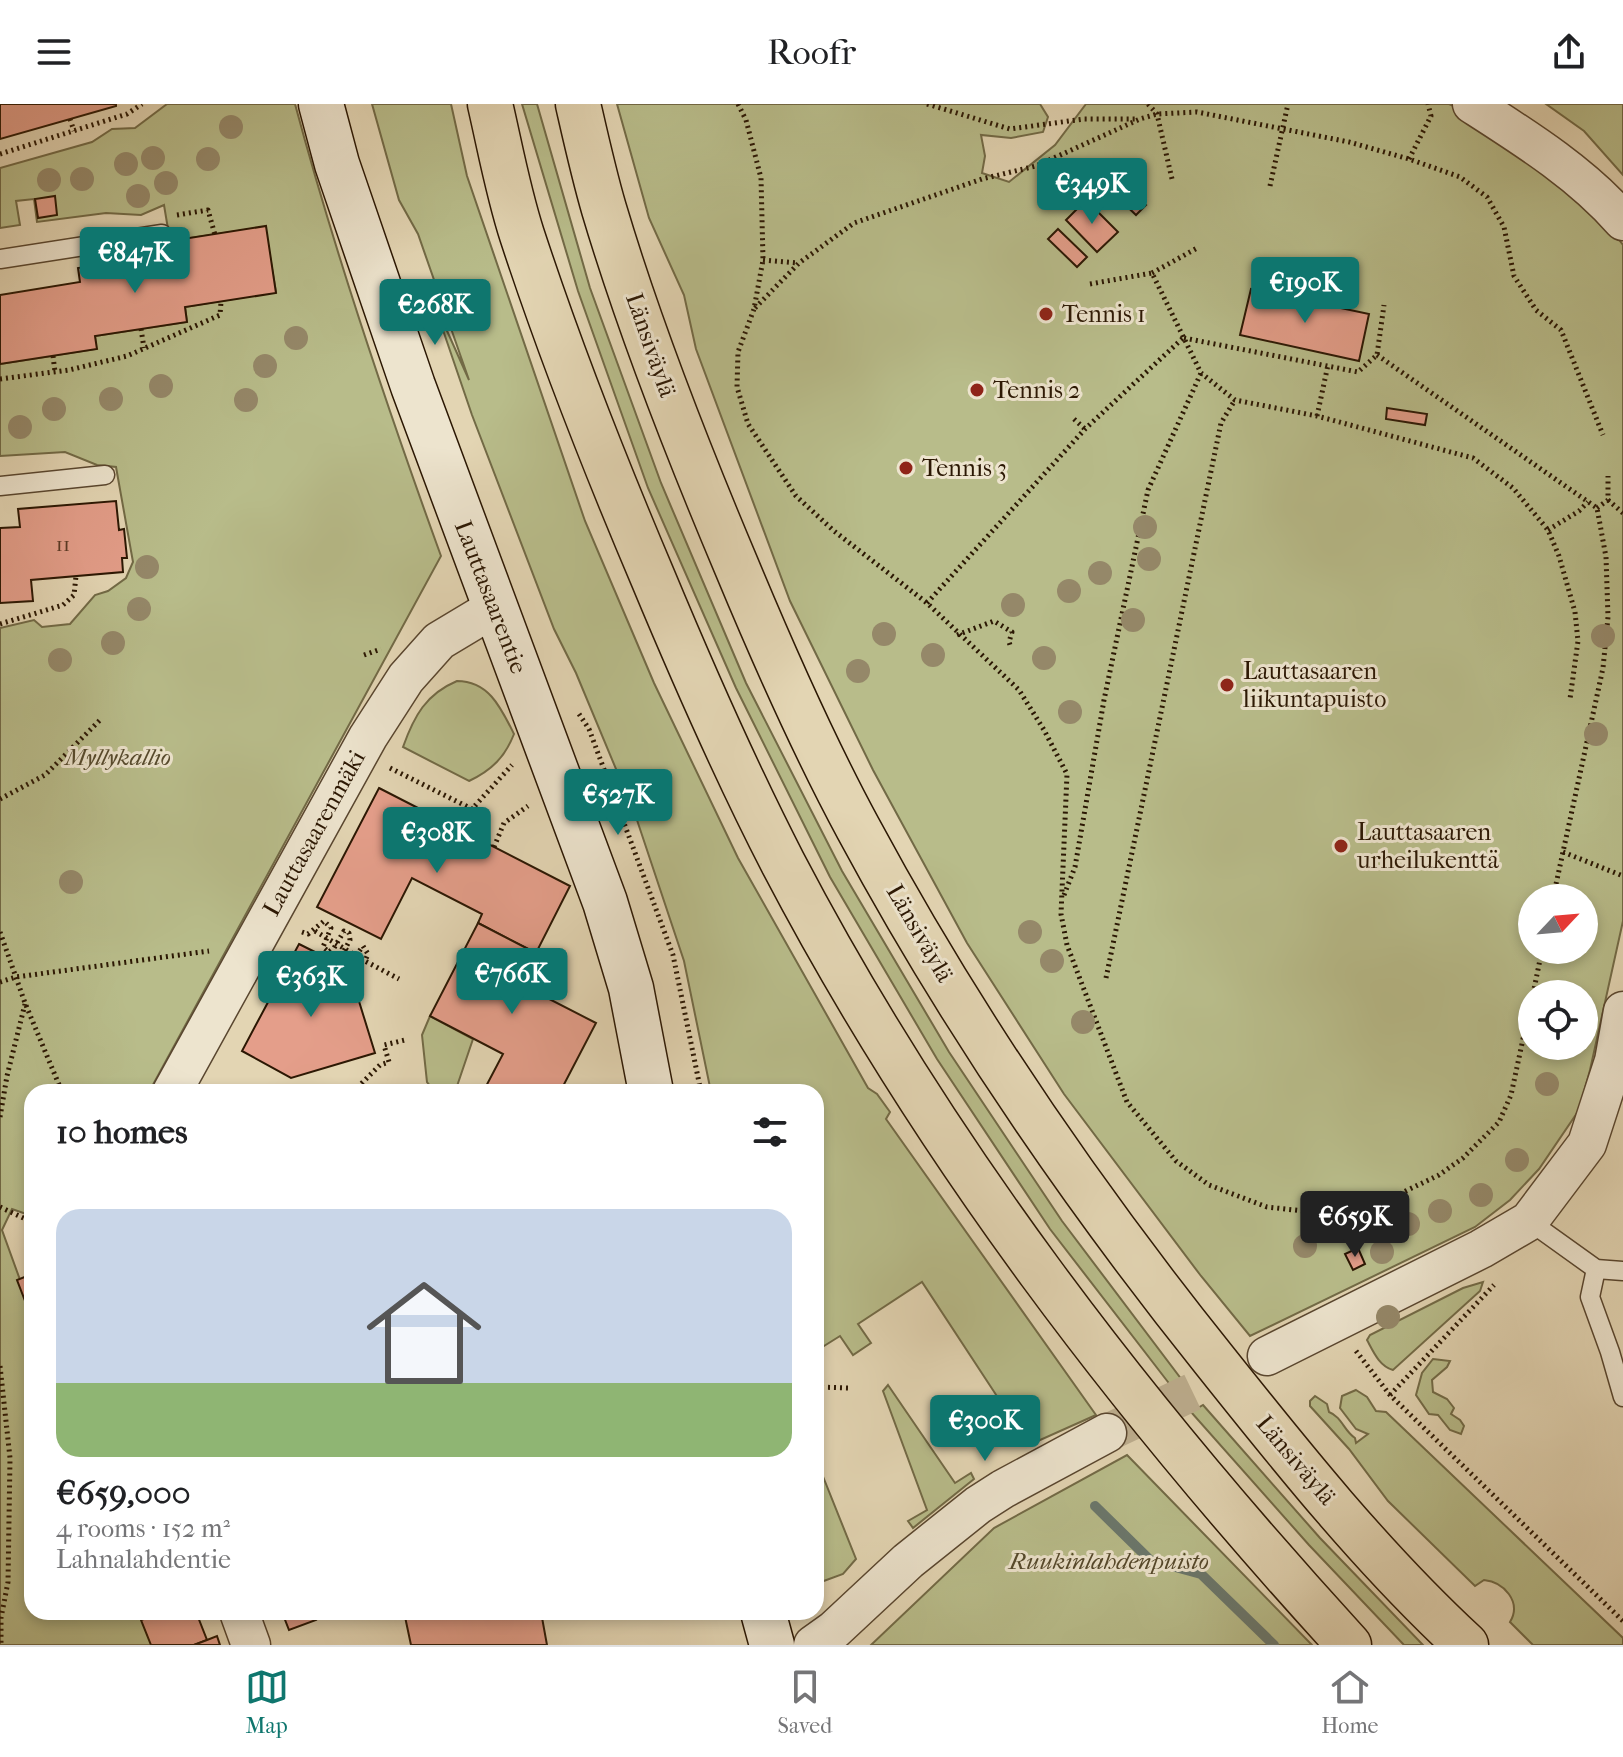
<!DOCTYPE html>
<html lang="en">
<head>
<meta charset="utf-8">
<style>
	:root { --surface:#fff; --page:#f2f2f2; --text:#202124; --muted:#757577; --line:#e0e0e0; --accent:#0f766e }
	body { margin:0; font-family:"IM FELL French Canon",serif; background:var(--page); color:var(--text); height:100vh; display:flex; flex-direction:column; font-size:30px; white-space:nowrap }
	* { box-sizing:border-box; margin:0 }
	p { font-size:26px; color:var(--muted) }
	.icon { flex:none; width:44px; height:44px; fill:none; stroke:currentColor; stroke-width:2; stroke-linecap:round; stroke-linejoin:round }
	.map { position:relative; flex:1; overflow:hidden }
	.sheet { position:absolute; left:24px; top:980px; width:800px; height:536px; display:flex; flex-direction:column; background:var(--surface); border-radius:24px; box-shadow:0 4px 12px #0003 }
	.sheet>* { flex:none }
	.needle { width:52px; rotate:64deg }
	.buttons { position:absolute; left:1518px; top:780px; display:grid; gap:16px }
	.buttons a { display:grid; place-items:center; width:80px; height:80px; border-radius:50%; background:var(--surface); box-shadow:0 4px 12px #0003; font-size:40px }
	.price { position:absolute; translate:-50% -68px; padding:0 18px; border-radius:8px; background:var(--accent); color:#fff; font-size:26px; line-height:52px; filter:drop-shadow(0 2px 4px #0008) }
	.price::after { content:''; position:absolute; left:50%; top:48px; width:24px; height:18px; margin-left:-12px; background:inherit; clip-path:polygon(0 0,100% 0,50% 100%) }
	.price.on { background:#222; color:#fff }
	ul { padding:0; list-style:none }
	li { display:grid; align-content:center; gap:16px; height:424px; padding:0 32px }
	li+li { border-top:2px solid var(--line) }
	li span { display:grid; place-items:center; height:248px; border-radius:24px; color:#555 }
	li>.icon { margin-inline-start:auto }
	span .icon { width:144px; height:144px; fill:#fffc; stroke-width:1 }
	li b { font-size:34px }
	h2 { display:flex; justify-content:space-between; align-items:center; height:96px; padding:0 32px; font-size:34px }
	header { display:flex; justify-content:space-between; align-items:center; height:104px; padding:0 32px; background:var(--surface); font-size:36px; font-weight:600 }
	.menu { display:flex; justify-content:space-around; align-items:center; height:112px; border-top:2px solid var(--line); background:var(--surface); font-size:22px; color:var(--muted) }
	.menu a { display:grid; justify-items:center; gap:4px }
	.menu .on { color:var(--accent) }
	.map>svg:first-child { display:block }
	.green { fill:#b8bc8a; stroke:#726a46; stroke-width:2; fill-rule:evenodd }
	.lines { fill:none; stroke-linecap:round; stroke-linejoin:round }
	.stream { stroke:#6b786d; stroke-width:10 }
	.building { fill:#e49e8a; stroke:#2b1703; stroke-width:2 }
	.minor-tunnel { stroke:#beaf90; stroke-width:38; stroke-dasharray:38 19; stroke-linecap:butt }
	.service-casing { stroke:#59462f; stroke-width:21 }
	.minor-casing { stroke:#59462f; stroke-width:41 }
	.secondary-casing { stroke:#2b1703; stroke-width:47 }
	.motorway-casing { stroke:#2b1703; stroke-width:47 }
	.path { stroke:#2b1703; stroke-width:5; stroke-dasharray:2 4; stroke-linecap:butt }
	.service { stroke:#ede4ce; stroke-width:18 }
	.minor { stroke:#ede4ce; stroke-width:38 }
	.secondary { stroke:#ede4ce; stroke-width:44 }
	.motorway { stroke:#e3d5b3; stroke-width:44 }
	.tree { fill:#958869 }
	.poi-dot { fill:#8f2418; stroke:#ede4ce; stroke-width:3 }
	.labels { text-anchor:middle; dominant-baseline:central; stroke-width:6; stroke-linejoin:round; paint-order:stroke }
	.number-label { font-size:20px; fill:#593925 }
	.poi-label { font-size:24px; fill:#2b1703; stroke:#ede4ce; text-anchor:start }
	.street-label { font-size:24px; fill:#2b1703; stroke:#ede4ce }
	.park-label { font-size:24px; font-style:italic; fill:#55492c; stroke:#ede4ce }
</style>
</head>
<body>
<header><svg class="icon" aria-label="menu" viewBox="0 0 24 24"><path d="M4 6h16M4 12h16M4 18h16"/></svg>Roofr<svg class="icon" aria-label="share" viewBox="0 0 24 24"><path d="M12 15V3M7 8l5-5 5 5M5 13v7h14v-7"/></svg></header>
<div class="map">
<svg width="1623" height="1541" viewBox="0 0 1623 1541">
	<rect width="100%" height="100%" fill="#e3d5b3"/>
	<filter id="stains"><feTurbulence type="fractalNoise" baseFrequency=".0025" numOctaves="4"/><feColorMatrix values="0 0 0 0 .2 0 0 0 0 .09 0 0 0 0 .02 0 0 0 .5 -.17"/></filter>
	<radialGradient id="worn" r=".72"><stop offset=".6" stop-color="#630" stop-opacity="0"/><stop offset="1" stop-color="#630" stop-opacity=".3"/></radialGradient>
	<g class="green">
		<path d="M167,0H295C336,153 387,303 441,452L149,988H32V1112L12,1105L2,1126L32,1209V1508H140L152,1541H0V524L34,516L42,523L70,520L95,491L108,487L126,474L133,458L116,363L97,361L65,348L0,352V260L96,245L95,232L187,218L185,203L276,188L265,123L170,137L164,101L141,111L106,109L37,118L34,95L16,97L20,121L0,124V64L92,38L112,25L135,24Z"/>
		<path d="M372,0H451L467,72L585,417L654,579L738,754L868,984L877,990L890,1008L886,1015L1096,1311L1029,1341L922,1178L858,1220L871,1239L853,1251L840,1232L816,1247V988H711L684,857L636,713L576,569L554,525L472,311L431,191L469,276L418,130L399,96Z"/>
		<path d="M522,0H537L590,184L661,379L746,579L842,767L949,948L1062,1117L1188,1284L1178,1291L1050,1125L937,955L830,773L736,584L648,384L578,187Z"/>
		<path d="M617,0H1040L1048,13L1043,28L1011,34L981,31L985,52L982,69L1009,78L1055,41L1086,0H1449L1463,6L1596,106L1623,141V817L1590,966L1579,1006L1539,1065L1510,1096L1475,1123L1250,1232L1201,1172L1064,990L967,839L873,666L790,497L696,245L684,191L649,114ZM1532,794H1584V846H1532ZM1532,890H1584V942H1532Z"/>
		<path d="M1546,0H1623V71L1584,27Z"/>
		<path d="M457,577C489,577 501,604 514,630C505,653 492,666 469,677L403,643C414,612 426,590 457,577Z"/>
		<path d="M430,912L473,935L455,988H435L427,978L422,931Z"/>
		<path d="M1483,1178L1480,1187L1393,1266C1379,1262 1373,1247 1367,1236L1370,1231L1463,1184Z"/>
		<path d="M1433,1255L1450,1257L1447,1263L1432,1276L1433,1288L1447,1295L1454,1304L1451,1310L1460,1316L1464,1322L1461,1330L1450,1326L1438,1311L1429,1310L1416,1291L1422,1269Z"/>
		<path d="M888,1281L955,1379L971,1369L974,1375L913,1424L908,1417L927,1406L883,1287Z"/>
		<path d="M1356,1286L1367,1293L1376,1307L1386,1308L1623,1534V1541H1533L1510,1518C1522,1498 1504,1478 1484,1476L1475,1482L1388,1397L1349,1345L1310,1302V1297L1315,1292L1327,1300L1329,1308C1342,1313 1344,1327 1355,1334L1356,1339L1368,1330L1356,1325L1340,1304L1342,1292Z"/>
		<path d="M1203,1301L1320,1434L1423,1541H1404L1309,1441L1191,1308Z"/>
		<path d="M1127,1351L1312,1541H871L994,1424Z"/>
		<path d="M816,1355L856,1455L843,1470L821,1478L816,1472Z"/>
	</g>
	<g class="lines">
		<path class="stream" d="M1095,1402L1150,1456L1201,1470L1274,1541"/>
	</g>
	<g class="building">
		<path d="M0,0H116V2L0,35Z"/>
		<path d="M1124,80L1146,101L1136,111L1114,90Z"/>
		<path d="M55,92L57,111L38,114L35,95Z"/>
		<path d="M1086,96L1118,128L1097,148L1066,116Z"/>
		<path d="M266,122L276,189L185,203L187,218L95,232L97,245L0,260V191L80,178L78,164L171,150L170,137Z"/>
		<path d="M1058,125L1087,153L1077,163L1048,135Z"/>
		<path d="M1251,185L1369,210L1359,257L1240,231Z"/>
		<path d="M1387,304L1427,310L1425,321L1386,315Z"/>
		<path d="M116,397L119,426L124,425L127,454H122L123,468L31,476L33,497L0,499V424L20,423L18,405Z"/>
		<path d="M379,684L570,782L536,849L478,819L482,810L412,774L381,835L317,803Z"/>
		<path d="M478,819L536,849L520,880L596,919L560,988H483L503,950L430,912Z"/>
		<path d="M299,840L349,865L375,949L291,974L242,947Z"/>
		<path d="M1358,1144L1365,1160L1353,1166L1345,1150Z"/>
		<path d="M32,1170V1215L17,1176Z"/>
		<path d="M163,1508H196L207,1536L194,1541H151L141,1516Z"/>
		<path d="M282,1508H313L316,1516L289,1526Z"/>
		<path d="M404,1508H541L547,1541H411Z"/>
		<path d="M217,1532L220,1541H194L207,1536Z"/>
	</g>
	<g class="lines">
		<path class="minor-tunnel" d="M1107,1329L1267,1252"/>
		<defs>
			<g id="service">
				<path d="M0,155L162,130"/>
				<path d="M0,382L105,371"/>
				<path d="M1529,1117L1596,1165L1623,1167"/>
				<path d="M1596,1165L1590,1193L1610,1248L1623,1293"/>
			</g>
			<g id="minor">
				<path d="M1472,0C1525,34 1581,69 1623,117"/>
				<path d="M172,988L368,633L406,574L439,537L494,504"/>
				<path d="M1267,1252L1481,1145L1529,1117L1587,1040L1614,957L1623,907"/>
				<path d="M239,1508L251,1541"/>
				<path d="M813,1541L834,1526L908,1457L978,1401L1003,1385L1107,1329"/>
			</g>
			<g id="secondary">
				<path d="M321,0L337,60L413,282L605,798L631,884L651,988"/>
				<path d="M763,1508L772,1541"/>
			</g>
			<g id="motorway">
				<path d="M490,0C500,43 508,88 522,131C560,247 605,361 653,474C693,570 735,666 783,759C933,1046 1131,1303 1349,1541"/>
				<path d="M578,0C586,35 594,71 604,105C640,226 687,345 736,461C773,550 812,639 858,724C959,912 1081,1090 1215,1257C1293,1355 1373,1455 1466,1541"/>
			</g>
		</defs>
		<use href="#service" class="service-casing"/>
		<use href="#minor" class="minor-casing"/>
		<use href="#secondary" class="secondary-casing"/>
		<use href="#motorway" class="motorway-casing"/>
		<g class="path">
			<path d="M738,0L746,16L761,74L763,156L754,205L738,248L737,283L748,320L796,392L834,427L927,499L1019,586L1044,626L1067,670L1061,810L1067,841L1127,998L1176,1057L1209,1081L1267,1103L1331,1110L1361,1105L1389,1095L1439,1071L1463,1054L1499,1018L1511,991L1532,893"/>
			<path d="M927,0L1010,25L1084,15H1138"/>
			<path d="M1148,0L1157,10L1172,75"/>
			<path d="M70,15L74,27"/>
			<path d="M0,50L127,10L142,0"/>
			<path d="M1409,55L1431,12L1428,0"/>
			<path d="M1270,82L1288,0"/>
			<path d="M177,111L208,106L215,131"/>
			<path d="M763,156L798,159"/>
			<path d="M1152,169L1199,143"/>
			<path d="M1090,180L1152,169L1201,269L1235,296L1317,312L1473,354L1513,384L1548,426L1559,452L1575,508L1578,537L1570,595"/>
			<path d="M755,204L799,159L854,119L982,75L1036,62L1140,15L1157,10L1197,8L1349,38L1409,55L1460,73L1487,93L1504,123L1514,172L1536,206L1561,226L1603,331"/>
			<path d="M141,225L144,244"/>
			<path d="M1184,234L1358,268L1377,251L1384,201"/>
			<path d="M1377,251L1597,404L1606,453L1608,513L1603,564L1553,794"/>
			<path d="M53,252L55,268"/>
			<path d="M0,275L69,266L127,252L220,211L221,198"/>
			<path d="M1317,312L1328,261"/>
			<path d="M1074,315L1085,325"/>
			<path d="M1608,396L1623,409"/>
			<path d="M1597,404L1608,396V372"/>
			<path d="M1548,426L1579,407L1588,398"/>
			<path d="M927,499L1085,325L1183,234"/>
			<path d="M0,520L63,501L74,491L76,472"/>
			<path d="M957,531L994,517L1012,528L1009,538L1011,544"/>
			<path d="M364,551L381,545"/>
			<path d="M579,610L589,625L673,851L701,988"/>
			<path d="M390,664L472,705L512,661"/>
			<path d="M0,695L45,671L102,614"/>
			<path d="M494,743L504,719L528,702"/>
			<path d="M1563,748L1623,772"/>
			<path d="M1064,791L1075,763L1104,596L1148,386L1201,269"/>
			<path d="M315,827L365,857"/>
			<path d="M0,828L25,899L62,988"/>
			<path d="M302,828L308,830L324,817L331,824L323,843L329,848L334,844L344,827L349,829L350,836L341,852L346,859L351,858L363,842L368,850L365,857L399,875"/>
			<path d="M1106,874L1221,319L1235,296"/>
			<path d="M0,878L16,873L209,847"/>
			<path d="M1533,890L1542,846"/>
			<path d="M353,988L380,961L389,958L384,941L405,936"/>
			<path d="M0,1013L7,972L25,900"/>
			<path d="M0,1103L32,1118"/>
			<path d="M1356,1247L1390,1291L1623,1517"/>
			<path d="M0,1262L10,1354L8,1478L1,1514V1541"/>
			<path d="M816,1283L850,1284"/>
			<path d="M1390,1291L1494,1181"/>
		</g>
		<use href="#service" class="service"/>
		<use href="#minor" class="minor"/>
		<use href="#secondary" class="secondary"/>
		<use href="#motorway" class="motorway"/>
	</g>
	<g class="tree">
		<circle cx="231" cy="23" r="12"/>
		<circle cx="153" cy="54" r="12"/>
		<circle cx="208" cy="55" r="12"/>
		<circle cx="126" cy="60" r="12"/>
		<circle cx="82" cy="75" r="12"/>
		<circle cx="49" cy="76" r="12"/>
		<circle cx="166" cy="79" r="12"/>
		<circle cx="138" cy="92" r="12"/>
		<circle cx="296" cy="234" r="12"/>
		<circle cx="265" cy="262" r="12"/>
		<circle cx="161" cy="282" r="12"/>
		<circle cx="111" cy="295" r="12"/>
		<circle cx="246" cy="296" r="12"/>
		<circle cx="54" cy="305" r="12"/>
		<circle cx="20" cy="323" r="12"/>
		<circle cx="1145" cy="423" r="12"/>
		<circle cx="1149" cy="455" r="12"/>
		<circle cx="147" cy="463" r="12"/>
		<circle cx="1100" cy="469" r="12"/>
		<circle cx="1069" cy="487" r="12"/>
		<circle cx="1013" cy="501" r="12"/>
		<circle cx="139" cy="505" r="12"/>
		<circle cx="1133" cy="516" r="12"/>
		<circle cx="884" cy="530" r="12"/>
		<circle cx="1603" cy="532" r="12"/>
		<circle cx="113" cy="539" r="12"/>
		<circle cx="933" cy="551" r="12"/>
		<circle cx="1044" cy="554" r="12"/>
		<circle cx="60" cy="556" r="12"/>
		<circle cx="858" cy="567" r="12"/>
		<circle cx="1070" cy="608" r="12"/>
		<circle cx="1596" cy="630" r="12"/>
		<circle cx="71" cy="778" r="12"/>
		<circle cx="1030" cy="828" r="12"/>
		<circle cx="1052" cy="857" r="12"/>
		<circle cx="1083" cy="918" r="12"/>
		<circle cx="1547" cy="980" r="12"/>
		<circle cx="1517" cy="1056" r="12"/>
		<circle cx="1481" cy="1091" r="12"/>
		<circle cx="1440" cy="1107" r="12"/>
		<circle cx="1408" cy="1120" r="12"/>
		<circle cx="1305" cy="1142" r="12"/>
		<circle cx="1382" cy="1148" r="12"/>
		<circle cx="1388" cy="1213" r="12"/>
	</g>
	<g class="poi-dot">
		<circle cx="1046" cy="210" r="8"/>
		<circle cx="977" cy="286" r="8"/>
		<circle cx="906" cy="364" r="8"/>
		<circle cx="1227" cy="581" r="8"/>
		<circle cx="1341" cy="742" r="8"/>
	</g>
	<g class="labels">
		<g class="number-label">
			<text x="63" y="440">11</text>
		</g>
		<g class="poi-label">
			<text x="1062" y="210">Tennis 1</text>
			<text x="993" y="286">Tennis 2</text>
			<text x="922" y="364">Tennis 3</text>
			<text x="1243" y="567">Lauttasaaren<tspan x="1243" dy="28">liikuntapuisto</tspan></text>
			<text x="1357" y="728">Lauttasaaren<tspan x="1357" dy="28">urheilukenttä</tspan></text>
		</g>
		<g class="street-label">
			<text transform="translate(651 241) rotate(71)">Länsiväylä</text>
			<text transform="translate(491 493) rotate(69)">Lauttasaarentie</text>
			<text transform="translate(314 729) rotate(-61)">Lauttasaarenmäki</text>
			<text transform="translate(920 829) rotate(60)">Länsiväylä</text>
			<text transform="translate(1296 1356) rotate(50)">Länsiväylä</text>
		</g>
		<g class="park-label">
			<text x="118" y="653">Myllykallio</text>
			<text x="1109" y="1457">Ruukinlahdenpuisto</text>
		</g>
	</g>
	<rect width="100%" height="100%" filter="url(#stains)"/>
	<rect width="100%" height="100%" fill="url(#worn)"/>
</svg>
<div class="buttons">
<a><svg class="needle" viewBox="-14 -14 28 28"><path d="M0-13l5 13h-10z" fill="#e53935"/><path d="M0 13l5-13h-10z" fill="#757577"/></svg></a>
<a><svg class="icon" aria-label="locate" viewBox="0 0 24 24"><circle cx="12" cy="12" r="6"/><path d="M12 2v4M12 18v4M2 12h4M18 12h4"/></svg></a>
</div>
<b class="price" style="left:1092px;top:122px">€349K</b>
<b class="price" style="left:135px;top:191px">€847K</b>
<b class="price" style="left:1305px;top:221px">€190K</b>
<b class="price" style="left:435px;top:243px">€268K</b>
<b class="price" style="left:618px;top:733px">€527K</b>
<b class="price" style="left:437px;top:771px">€308K</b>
<b class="price" style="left:512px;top:912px">€766K</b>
<b class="price" style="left:311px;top:915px">€363K</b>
<b class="price on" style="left:1355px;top:1155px">€659K</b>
<b class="price" style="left:985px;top:1359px">€300K</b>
<section class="sheet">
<h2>10 homes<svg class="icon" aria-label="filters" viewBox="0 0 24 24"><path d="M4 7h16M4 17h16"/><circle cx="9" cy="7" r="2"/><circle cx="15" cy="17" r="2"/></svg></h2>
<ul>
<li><span style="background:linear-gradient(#c9d6e8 70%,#8fb573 0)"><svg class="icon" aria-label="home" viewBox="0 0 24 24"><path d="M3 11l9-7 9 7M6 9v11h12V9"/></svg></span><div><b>€659,000</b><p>4 rooms · 152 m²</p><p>Lahnalahdentie</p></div></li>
</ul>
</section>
</div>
<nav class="menu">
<a class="on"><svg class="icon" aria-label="map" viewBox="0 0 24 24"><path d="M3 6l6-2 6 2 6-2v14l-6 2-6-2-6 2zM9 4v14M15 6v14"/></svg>Map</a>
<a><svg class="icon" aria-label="saved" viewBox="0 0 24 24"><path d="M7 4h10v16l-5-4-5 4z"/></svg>Saved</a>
<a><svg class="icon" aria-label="home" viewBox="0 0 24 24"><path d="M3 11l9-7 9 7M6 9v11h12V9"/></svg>Home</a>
</nav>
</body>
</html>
